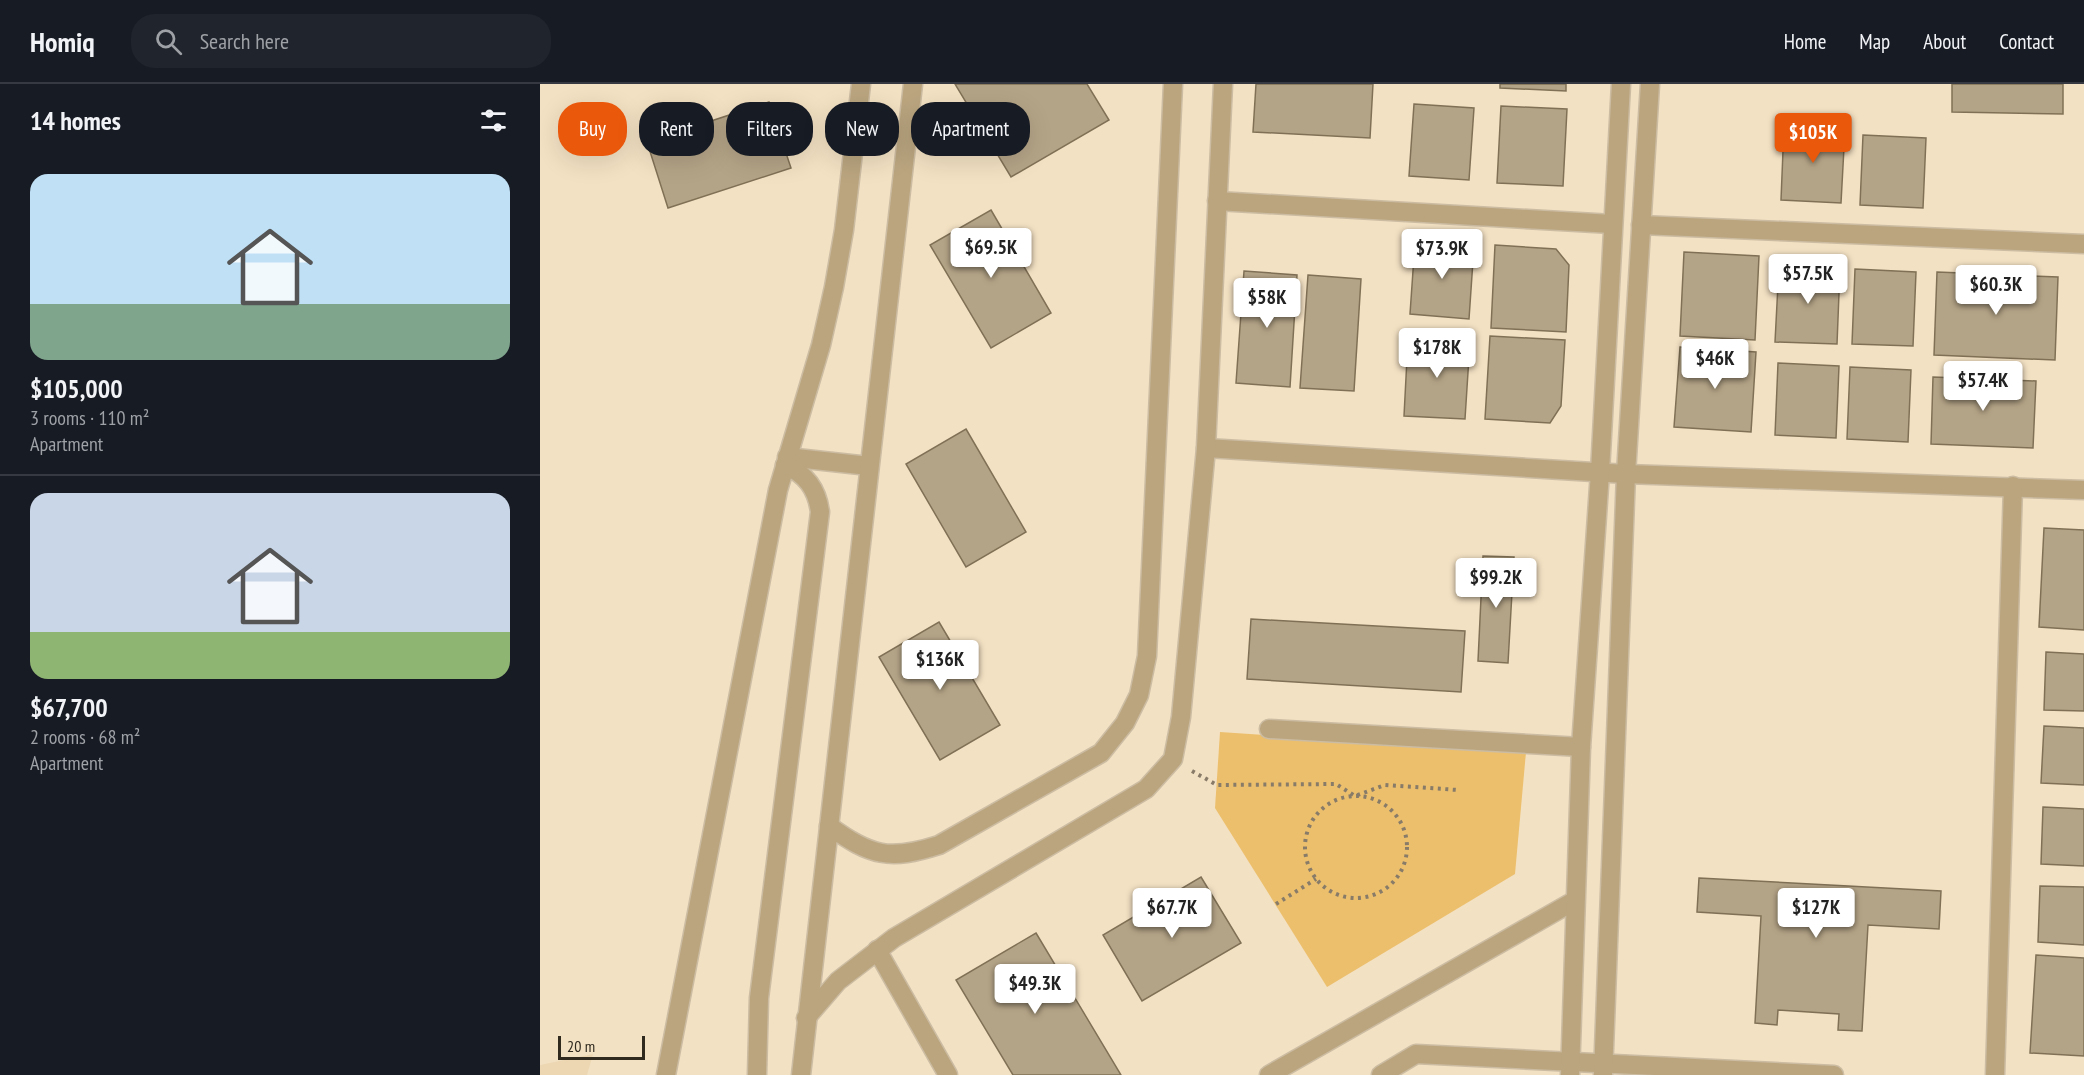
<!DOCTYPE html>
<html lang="en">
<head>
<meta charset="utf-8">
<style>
	:root { --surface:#171b24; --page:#20242c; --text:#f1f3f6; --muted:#9ea1a6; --line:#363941; --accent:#ea580c }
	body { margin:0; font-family:"PT Sans Narrow",sans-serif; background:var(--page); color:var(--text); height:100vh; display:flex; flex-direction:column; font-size:22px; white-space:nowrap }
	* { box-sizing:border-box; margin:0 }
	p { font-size:20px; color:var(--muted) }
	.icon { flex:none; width:33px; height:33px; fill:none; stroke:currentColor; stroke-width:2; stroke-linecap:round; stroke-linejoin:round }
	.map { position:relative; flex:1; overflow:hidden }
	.details { display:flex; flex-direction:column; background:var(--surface); width:540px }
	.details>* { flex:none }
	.banner { position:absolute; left:18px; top:18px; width:570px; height:54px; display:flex; gap:12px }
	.scale { position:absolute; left:18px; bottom:15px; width:87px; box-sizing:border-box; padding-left:6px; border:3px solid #2f291e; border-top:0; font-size:16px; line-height:21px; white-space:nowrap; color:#2f291e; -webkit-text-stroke:4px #f3e1c3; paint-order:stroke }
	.price { position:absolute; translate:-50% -51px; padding:0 14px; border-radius:6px; background:#fff; color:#222; font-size:20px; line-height:39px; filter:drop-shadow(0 2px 3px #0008) }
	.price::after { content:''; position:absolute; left:50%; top:36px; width:18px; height:14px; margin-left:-9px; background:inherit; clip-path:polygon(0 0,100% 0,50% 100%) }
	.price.on { background:var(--accent); color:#fff }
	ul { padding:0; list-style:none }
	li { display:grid; align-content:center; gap:12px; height:318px; padding:0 30px }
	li+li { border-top:2px solid var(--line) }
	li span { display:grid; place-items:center; height:186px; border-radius:18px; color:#555 }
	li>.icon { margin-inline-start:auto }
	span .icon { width:108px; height:108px; fill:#fffc; stroke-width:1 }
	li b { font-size:26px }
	h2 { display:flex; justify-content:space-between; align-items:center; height:72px; padding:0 30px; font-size:26px }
	.tag { padding:0 21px; border-radius:24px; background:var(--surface); box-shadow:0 6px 24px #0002; font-size:21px; line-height:54px }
	.tag.on { background:var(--accent); color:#fff }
	header { display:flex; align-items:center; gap:36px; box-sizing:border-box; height:84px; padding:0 30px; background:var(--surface); border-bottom:2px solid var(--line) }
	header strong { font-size:28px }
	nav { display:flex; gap:33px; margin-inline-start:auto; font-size:21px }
	.search { width:420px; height:54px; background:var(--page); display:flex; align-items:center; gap:15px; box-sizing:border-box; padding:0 21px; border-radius:24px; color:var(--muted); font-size:22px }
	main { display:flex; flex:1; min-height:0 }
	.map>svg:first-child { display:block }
	.built { fill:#ecd7b2 }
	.green { fill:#ecbf6d }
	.building { fill:#b4a487; stroke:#807156; stroke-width:1.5 }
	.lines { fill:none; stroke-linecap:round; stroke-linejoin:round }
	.minor-casing { stroke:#ccbca2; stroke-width:21 }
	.tertiary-casing { stroke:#ccbca2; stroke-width:21 }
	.path { stroke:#887c69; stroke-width:4; stroke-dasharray:3 4.5; stroke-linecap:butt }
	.minor { stroke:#baa57f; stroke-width:18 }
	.tertiary { stroke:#baa57f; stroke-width:18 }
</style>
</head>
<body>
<header>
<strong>Homiq</strong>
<div class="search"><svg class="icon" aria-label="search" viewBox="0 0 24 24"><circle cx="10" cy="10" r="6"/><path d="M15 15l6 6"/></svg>Search here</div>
<nav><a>Home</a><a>Map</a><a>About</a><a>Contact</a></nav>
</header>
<main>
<section class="details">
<h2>14 homes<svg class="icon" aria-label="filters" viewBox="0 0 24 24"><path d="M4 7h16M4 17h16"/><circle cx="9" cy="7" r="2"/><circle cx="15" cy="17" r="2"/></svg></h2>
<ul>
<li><span style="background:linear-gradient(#bfe0f5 70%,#7fa58c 0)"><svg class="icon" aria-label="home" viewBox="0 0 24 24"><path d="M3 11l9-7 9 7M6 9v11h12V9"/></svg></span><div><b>$105,000</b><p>3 rooms · 110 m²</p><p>Apartment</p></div></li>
<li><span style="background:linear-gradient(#c9d6e8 75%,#8fb573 0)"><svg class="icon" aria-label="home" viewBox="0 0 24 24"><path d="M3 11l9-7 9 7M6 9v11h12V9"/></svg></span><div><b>$67,700</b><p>2 rooms · 68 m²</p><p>Apartment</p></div></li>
</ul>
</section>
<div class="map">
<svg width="1544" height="991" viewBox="0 0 1544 991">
	<rect width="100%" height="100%" fill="#f3e1c3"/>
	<path class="built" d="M53,970L47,991H0V981Z"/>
	<path class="green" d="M680,648L986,668L975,790L787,903L675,724Z"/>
	<g class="building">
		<path d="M415,0H547L569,36L471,93Z"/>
		<path d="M716,0H833L830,54L713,48Z"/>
		<path d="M960,0H1026V7L960,4Z"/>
		<path d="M1412,0H1523V30L1412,28Z"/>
		<path d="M229,18L251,84L128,124L107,58Z"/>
		<path d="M874,20L934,24L929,96L869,92Z"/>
		<path d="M961,22L1027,25L1023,102L957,99Z"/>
		<path d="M1244,42L1305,45L1301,119L1241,116Z"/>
		<path d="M1323,51L1386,54L1383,124L1320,121Z"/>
		<path d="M451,126L511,229L451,264L390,161Z"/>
		<path d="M875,158L934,162L929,235L870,230Z"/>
		<path d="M955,161L1016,165L1029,181L1026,248L951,244Z"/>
		<path d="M1144,168L1219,172L1215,256L1140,252Z"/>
		<path d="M1239,181L1300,184L1297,260L1235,258Z"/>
		<path d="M1315,185L1376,188L1373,262L1312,260Z"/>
		<path d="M704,187L757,191L750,303L696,299Z"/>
		<path d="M1397,188L1518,193L1515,276L1394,271Z"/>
		<path d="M768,191L821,195L814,307L760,304Z"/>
		<path d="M950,252L1025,256L1021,322L1010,339L945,335Z"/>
		<path d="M868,255L930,257L925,335L864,332Z"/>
		<path d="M1140,263L1216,268L1211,348L1134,343Z"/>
		<path d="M1238,279L1299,282L1296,354L1235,351Z"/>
		<path d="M1310,283L1371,286L1368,358L1307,355Z"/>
		<path d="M1393,293L1496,297L1493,364L1391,360Z"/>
		<path d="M426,345L486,448L426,483L366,380Z"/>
		<path d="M1504,444L1544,446V546L1499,543Z"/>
		<path d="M943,472L974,473L968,579L938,577Z"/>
		<path d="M711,535L925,547L921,608L707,595Z"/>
		<path d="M399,538L460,641L400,676L339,573Z"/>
		<path d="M1506,568L1544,570V627L1504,626Z"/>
		<path d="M1504,642L1544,644V701L1501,699Z"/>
		<path d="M1503,723L1544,725V782L1501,780Z"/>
		<path d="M661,793L701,859L602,917L563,851Z"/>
		<path d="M1159,794L1401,807L1399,845L1328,841L1322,947L1298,946L1299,930L1238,926L1237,941L1215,939L1221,832L1157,828Z"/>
		<path d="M1500,802L1544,803V861L1498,858Z"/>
		<path d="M496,849L581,991H473L416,896Z"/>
		<path d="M1496,871L1544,874V972L1490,969Z"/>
	</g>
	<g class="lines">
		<defs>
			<g id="minor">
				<path d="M677,117L1072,140"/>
				<path d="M1101,141L1544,160"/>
				<path d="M666,364L1086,390L1544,406"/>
				<path d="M729,645L1041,663"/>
				<path d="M289,742C331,772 349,777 399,761L561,669L585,639L599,611L607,572L633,0"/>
				<path d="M337,866L408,991"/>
				<path d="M266,934L298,897L354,854L606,705L633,675L641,633L666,364L683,0"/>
				<path d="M729,991L1034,817"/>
				<path d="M841,991L876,970L1294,991"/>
				<path d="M1455,991L1473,402"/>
			</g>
			<g id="tertiary">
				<path d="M247,373L329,382"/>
				<path d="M126,991L238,406L281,261L294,203L304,146L321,0"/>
				<path d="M217,991L219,914L280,428C277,405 266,390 245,381"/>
				<path d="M261,991L373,0"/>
				<path d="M1030,991L1041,663L1060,388L1081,0"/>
				<path d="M1063,991L1086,390L1110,0"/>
			</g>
		</defs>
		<use href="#minor" class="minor-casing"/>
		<use href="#tertiary" class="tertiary-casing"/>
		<g class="path">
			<path d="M652,687L677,701L796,700L815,712L845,701L918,706"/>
			<circle cx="816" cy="763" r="51"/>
			<path d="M736,820L776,795"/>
		</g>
		<use href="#minor" class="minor"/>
		<use href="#tertiary" class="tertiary"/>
	</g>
</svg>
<div class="scale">20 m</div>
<b class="price on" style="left:1273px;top:80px">$105K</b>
<b class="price" style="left:451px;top:195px">$69.5K</b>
<b class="price" style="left:902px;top:196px">$73.9K</b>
<b class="price" style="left:1268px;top:221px">$57.5K</b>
<b class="price" style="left:1456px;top:232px">$60.3K</b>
<b class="price" style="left:727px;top:245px">$58K</b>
<b class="price" style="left:897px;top:295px">$178K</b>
<b class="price" style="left:1175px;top:306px">$46K</b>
<b class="price" style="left:1443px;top:328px">$57.4K</b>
<b class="price" style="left:956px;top:525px">$99.2K</b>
<b class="price" style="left:400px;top:607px">$136K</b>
<b class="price" style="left:632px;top:855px">$67.7K</b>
<b class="price" style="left:1276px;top:855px">$127K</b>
<b class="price" style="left:495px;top:931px">$49.3K</b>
<div class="banner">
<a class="tag on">Buy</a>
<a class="tag">Rent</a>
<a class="tag">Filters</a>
<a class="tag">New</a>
<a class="tag">Apartment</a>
</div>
</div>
</main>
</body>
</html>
